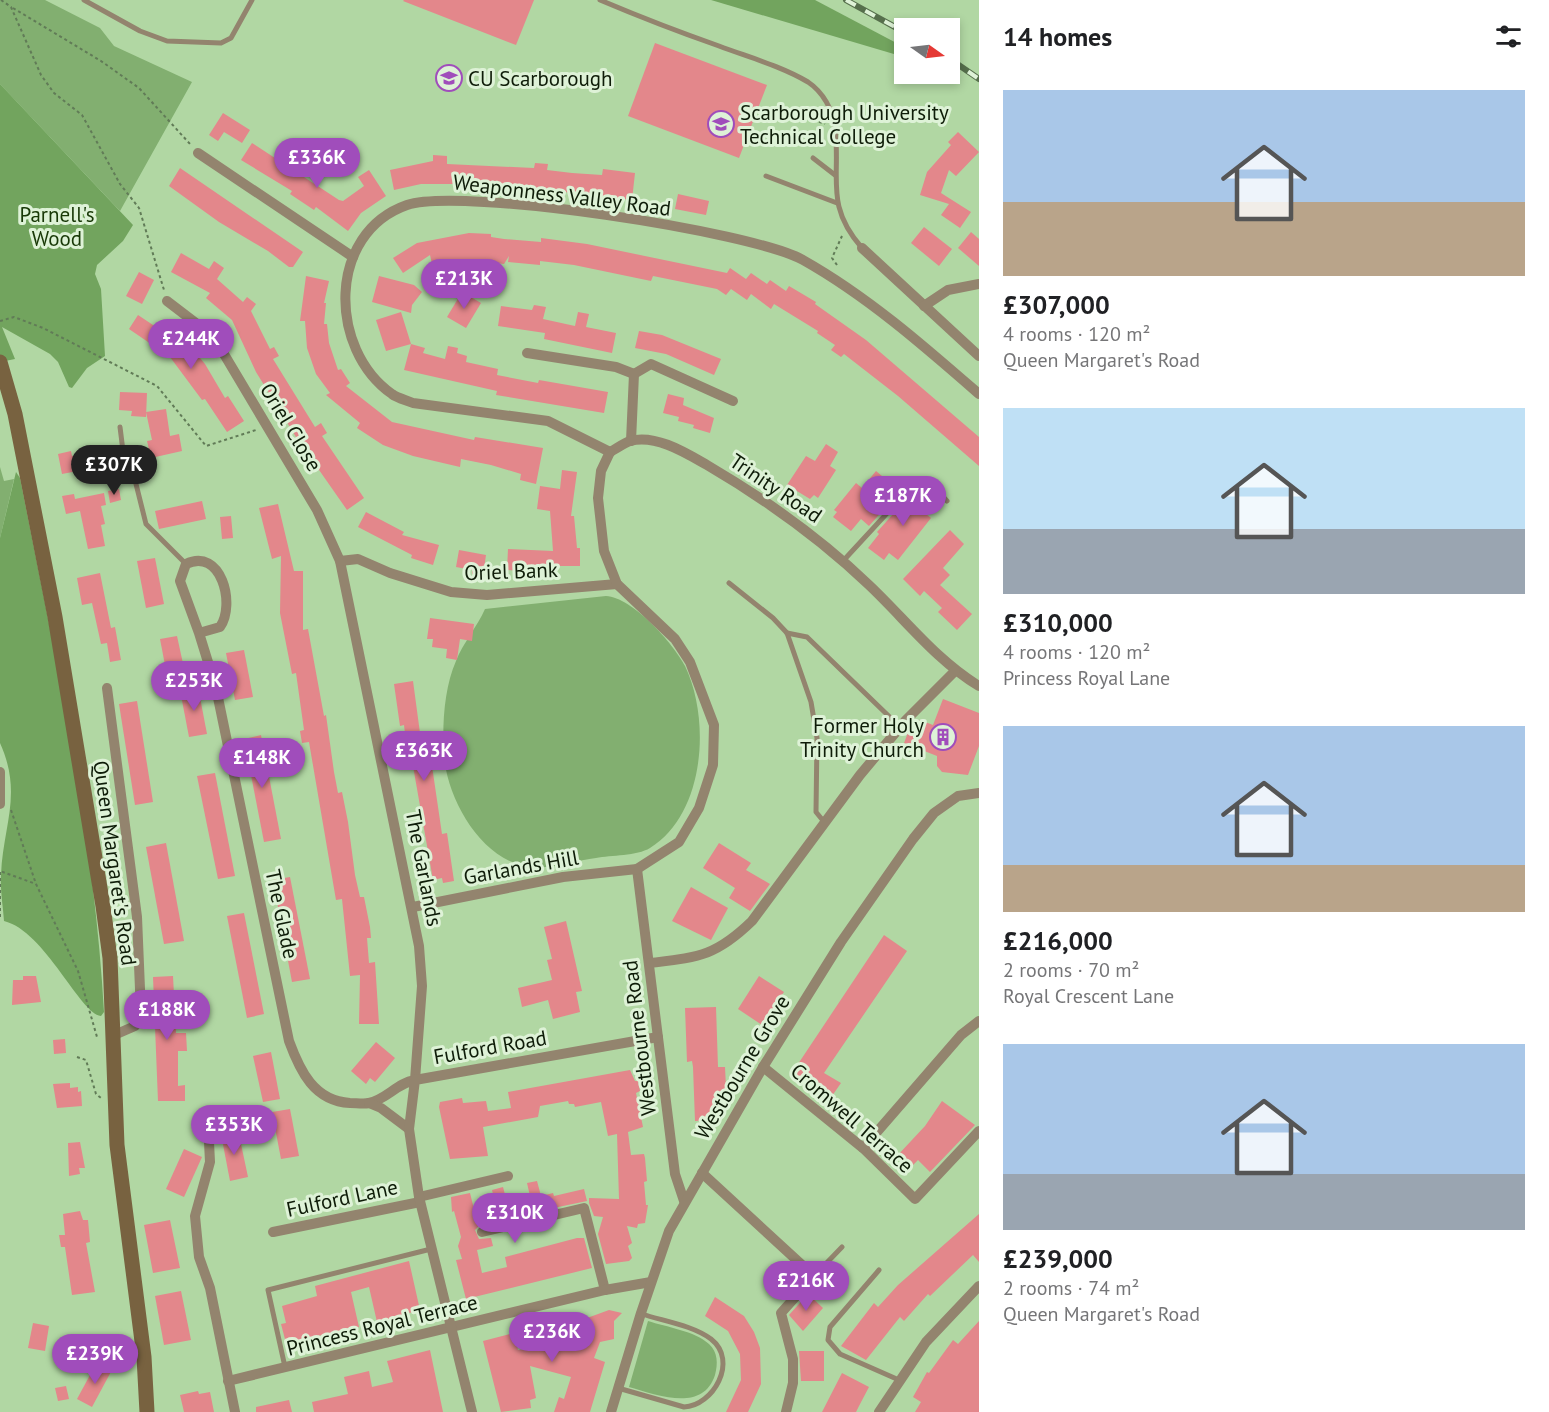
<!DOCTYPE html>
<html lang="en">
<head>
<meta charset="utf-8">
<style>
	:root { --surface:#fff; --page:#f2f2f2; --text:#202124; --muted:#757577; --accent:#a04dbb }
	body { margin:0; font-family:"PT Sans",sans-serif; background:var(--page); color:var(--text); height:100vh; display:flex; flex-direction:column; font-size:22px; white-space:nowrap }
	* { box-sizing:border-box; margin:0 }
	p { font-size:20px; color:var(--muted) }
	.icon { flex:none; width:33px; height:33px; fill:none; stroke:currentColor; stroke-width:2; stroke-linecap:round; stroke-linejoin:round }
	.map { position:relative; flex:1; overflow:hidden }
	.side { display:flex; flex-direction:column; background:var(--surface); width:570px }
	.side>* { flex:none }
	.needle { width:39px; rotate:104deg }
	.controls { position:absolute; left:894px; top:18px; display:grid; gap:12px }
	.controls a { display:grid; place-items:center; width:66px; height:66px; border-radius:0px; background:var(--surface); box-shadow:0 3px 9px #0003; font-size:30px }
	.price { position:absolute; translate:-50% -51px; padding:0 14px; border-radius:21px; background:var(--accent); color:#fff; font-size:20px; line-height:39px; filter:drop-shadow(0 2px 3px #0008) }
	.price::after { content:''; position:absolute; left:50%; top:36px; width:18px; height:14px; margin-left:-9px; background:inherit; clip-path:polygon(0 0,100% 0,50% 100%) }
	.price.on { background:#222; color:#fff }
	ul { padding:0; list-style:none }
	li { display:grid; align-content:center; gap:12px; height:318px; padding:0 24px }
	li span { display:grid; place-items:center; height:186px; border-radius:0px; color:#555 }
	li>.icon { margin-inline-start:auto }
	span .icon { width:108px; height:108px; fill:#fffc; stroke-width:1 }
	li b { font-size:26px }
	h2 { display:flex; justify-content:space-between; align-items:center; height:72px; padding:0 24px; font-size:26px }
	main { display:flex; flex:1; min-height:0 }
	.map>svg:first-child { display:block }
	.green { fill:#82af70 }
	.forest { fill:#72a45e }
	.building { fill:#e3878b }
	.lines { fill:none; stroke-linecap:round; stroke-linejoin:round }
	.path { stroke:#617b57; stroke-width:2; stroke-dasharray:3 3; stroke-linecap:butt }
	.service { stroke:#93846e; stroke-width:5 }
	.minor { stroke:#93846e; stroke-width:10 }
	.secondary { stroke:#786240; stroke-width:15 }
	.rail-casing { stroke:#566f4c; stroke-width:6 }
	.rail { stroke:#def2d7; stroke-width:4; stroke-dasharray:11; stroke-linecap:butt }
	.labels { text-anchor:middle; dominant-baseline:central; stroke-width:6; stroke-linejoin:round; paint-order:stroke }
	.poi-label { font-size:21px; fill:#0e1c08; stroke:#def2d7; text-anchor:start }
	.street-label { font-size:21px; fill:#0e1c08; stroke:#def2d7 }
	.park-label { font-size:21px; fill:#183907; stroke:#def2d7 }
</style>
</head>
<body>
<main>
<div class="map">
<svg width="979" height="1412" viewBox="0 0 979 1412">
	<rect width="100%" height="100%" fill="#b1d7a3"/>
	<g class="green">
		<path d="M0,0H45L100,28L114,46L192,82L120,211L0,84Z"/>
		<path d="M0,467L4,481L14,479L0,538Z"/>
		<path d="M606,596C632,597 674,644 685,666C711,720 705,814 650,848C637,856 611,855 596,858C577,860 553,869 533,867C483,864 447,800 444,755C442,726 444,688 456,661C463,643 477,627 485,609Z"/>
		<path d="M648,1321C666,1327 695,1331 709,1344C718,1352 718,1364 715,1375C703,1412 660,1396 629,1387Z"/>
	</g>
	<g class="forest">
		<path d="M711,0H815L904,47V57Z"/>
		<path d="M0,84L133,225L123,241L97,265L95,274L101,289L105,356L87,368L72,388L69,387L58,362L50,354L2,327L15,359L0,362Z"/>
		<path d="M16,472L20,478C55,655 94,832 104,1012L101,1016C80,1014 45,931 4,921C3,906 0,890 1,875C3,825 23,794 0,743V538Z"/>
	</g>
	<g class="building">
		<path d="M534,0L516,45L403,1L404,0Z"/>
		<path d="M655,43L767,85L739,158L628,116Z"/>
		<path d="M223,113L250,130L242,143L224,132L218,141L209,135Z"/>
		<path d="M958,132L979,152L956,176L949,170L941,193L971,212L960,228L941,215L949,204L920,195L927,172L951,145L948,142Z"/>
		<path d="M252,143L339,200L343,201L364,186L358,177L369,170L386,196L361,213L348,231L316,207L314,210L290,194L292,191L241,160Z"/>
		<path d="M433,155L447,156V164L534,168L535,163L548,164L547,170L572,173L602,175L603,169L635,173L632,200L530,188L466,184H421L394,190L390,170L433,161Z"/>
		<path d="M180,168L303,252L293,267H289L268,251L219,222L169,186Z"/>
		<path d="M678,194L709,201L706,215L675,209Z"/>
		<path d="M924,227L952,249L939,266L911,243Z"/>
		<path d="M971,232L979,239V266L958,248Z"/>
		<path d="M469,233L491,234V237L504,239L541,242V238L587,244L727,273L730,268L746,279L751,273L767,284L770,280L786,291L789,286L816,302L815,304L866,340L979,437V466L898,396L844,354L841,357L831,350L835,345L817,333L818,331L774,304L771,309L751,294L747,300L731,289L726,295L717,289L653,276L651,281L574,265L540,261V265L508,262L509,256L504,264L466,259V262L432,264L430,255L403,273L393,258L417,243Z"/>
		<path d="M181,253L209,269L214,261L224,268L217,279L243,302L247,297L256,304L251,311L270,349L274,347L279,356L273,359L315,427L321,423L327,433L322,436L364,498L347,510L296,437L256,372L232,320L206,298L210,293L171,272Z"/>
		<path d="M139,272L154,280L142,304L126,296Z"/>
		<path d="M306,276L329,281L324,303H326L324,324H327L329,343L338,370L341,369L350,383L346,386L392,422L474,440L475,437L543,448L536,484L520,480L521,474L491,465L461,459L460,467L413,456L383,445L357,428L360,423L326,395L330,393L316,374L307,348L305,321H300Z"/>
		<path d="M379,276L414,285L422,292L412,305L411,313L372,302Z"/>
		<path d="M462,292L481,303L466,328L447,317Z"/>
		<path d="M534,305L546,307L543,319L575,326L578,312L589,314L586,327L616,333L612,353L544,339L545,333L498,326L501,306L532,310Z"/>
		<path d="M401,312L411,344L386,351L376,320Z"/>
		<path d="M138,315L168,335L171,331L184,339L205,364L225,398L228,396L244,421L227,432L205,399L202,400L170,357L129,329Z"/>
		<path d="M639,331L662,335L721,359L714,375L666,354L635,348Z"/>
		<path d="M411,344L425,348L423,353L445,359L448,346L458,348L457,353L467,356L466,362L498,369L497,375L538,383L539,380L608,392L604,413L496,395L497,391L404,370Z"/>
		<path d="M120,392L147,393L146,417L131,416L132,411L119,410Z"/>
		<path d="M668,394L684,398L683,405L714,418L710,433L693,428L694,425L678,421L679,417L663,413Z"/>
		<path d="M166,409L170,436L179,434L182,451L151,458L147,441L152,440L146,412Z"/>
		<path d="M826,444L838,452L830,466L836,470L818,498L814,495L810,499L787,485L806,456L815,461Z"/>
		<path d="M71,451L72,456L85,454L88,469L62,474L58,454Z"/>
		<path d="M562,470L577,472L571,516H574L577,548H580V566H532V572L507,570L508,549L553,551L550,511L537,509L540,486L560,489Z"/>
		<path d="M876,471L888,481L873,498L885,508L869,526L861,519L851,531L833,517L837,512L834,510L856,483L862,488Z"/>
		<path d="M119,489L121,500L110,503L108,491Z"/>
		<path d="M927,491L937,499L926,514L931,518L898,560L889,553L884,560L868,548L879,534L877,532L913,492L921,499Z"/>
		<path d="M104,493L106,505L101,506L105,524L101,525L105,546L88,549L80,511L66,514L62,496L74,494L75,499Z"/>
		<path d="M202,501L206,519L159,529L155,511Z"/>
		<path d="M278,504L294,571H303V630L308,629L324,716L326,715L334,772L338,793L342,792L348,822L355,875L360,897H364L370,927L371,938H367L369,963L375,962L379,1024H359L360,975L350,976L342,899L336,900L309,742L302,743L300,731L304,730L296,673L292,674L280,613L281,556L272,559L259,508Z"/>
		<path d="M366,512L404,532L402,535L439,545L433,565L411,558L412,555L358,527Z"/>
		<path d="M231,516L233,538L222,539L220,517Z"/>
		<path d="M950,530L964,544L943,568L950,575L940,585L972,614L957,630L938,612L942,608L924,591L920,596L903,579Z"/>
		<path d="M459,550L486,555L483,576L472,574V570L456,567Z"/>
		<path d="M155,558L164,604L146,608L137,561Z"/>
		<path d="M100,573L111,628L115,627L121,660L110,662L107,643L101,644L92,603L82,605L77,578Z"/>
		<path d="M430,618L474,624L472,641L460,639L457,660L446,658L447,649L432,647L433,639H427Z"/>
		<path d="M177,636L187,682L169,686L160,639Z"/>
		<path d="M244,650L253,697L235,700L226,653Z"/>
		<path d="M413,681L420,733L427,732L442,834L447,833L454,881L443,883L442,878L433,880L413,766L409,767L404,725L400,726L394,684Z"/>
		<path d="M198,687L207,734L189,737L180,690Z"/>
		<path d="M943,699L979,713V746L968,775L942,772L937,766V756L904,743L909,730L914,731L920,720L933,725Z"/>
		<path d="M137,701L153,802L135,805L119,704Z"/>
		<path d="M261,735L281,839L264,842L244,739Z"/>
		<path d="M215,773L235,876L218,879L197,776Z"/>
		<path d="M166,843L184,941L164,944L146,847Z"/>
		<path d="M719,843L751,863L746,870L770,884L750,911L729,898L735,888L703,868Z"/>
		<path d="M290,877L310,979L292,982L273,880Z"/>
		<path d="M691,887L728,908L711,940L672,921Z"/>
		<path d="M244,913L264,1014L247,1018L227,916Z"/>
		<path d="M566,921L582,991L576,992L580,1012L553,1019L548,1000L522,1007L518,988L552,980L547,960L552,959L544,927Z"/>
		<path d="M884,935L907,951L824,1073L841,1083L832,1096L792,1073Z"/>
		<path d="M23,976H36L41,1002L12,1005L13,980H23Z"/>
		<path d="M173,976L176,1033H186L187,1051H178V1086L185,1085V1101H158L153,977Z"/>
		<path d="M759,976L784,992L762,1025L738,1009Z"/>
		<path d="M716,1007L718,1067H725L727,1108L721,1109V1120L695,1121L693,1067L692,1061L687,1062L685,1008Z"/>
		<path d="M65,1039L66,1053L54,1054L53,1040Z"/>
		<path d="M376,1042L395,1058L375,1082L370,1078L366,1084L351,1071Z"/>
		<path d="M271,1052L280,1099L263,1102L253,1056Z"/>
		<path d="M630,1070L635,1081H638L640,1091L636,1093L643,1127L628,1132L631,1155L644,1154L645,1158L647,1181L644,1182L646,1205H648L645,1223L638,1224L637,1228L627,1226L632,1243L628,1246L632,1258L629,1261L606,1264L598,1234L603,1217L594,1216L589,1203V1198L619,1199L617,1134L608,1136L601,1102L575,1107L574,1104H569L568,1101L540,1106L538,1117L483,1127L488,1156L450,1159L439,1107L440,1102L462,1098L463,1103L486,1101L488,1111L511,1108L508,1092Z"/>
		<path d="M70,1083V1088L78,1087V1092L81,1091L82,1106L57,1108L53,1084Z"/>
		<path d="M942,1101L975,1125L930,1172L918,1160L909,1169L897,1156L925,1126Z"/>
		<path d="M290,1109L299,1156L281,1159L272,1112Z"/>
		<path d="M238,1130L248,1177L230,1181L221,1134Z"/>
		<path d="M80,1142L85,1168H79L80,1174L69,1176L68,1143Z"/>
		<path d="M184,1149L202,1157L184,1197L166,1189Z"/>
		<path d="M537,1181L541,1196L553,1193L554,1196L584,1189L587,1201L520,1215L519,1211L489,1218L490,1222L480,1225L475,1230L479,1239L491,1238L493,1246L477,1250L482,1273L507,1267L505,1257L577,1238H584L592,1268L466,1299L456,1260L462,1259L458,1246L461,1237L454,1211L452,1212L451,1197L470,1193L474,1209L495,1203L492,1190L503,1187L507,1202L530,1196L527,1183Z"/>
		<path d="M80,1211L83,1220H88L90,1242L86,1243L95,1292L72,1295L65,1247H61L59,1235H65L63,1214Z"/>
		<path d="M979,1214V1262L973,1255L930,1296L928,1294L904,1321L900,1317L866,1360L841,1346L874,1303L878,1307L898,1285Z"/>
		<path d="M170,1220L180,1268L153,1273L144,1225Z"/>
		<path d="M409,1261L420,1310L377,1322L369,1287L351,1292L359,1327L286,1343L281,1324L286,1323L282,1306L317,1296L315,1286Z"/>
		<path d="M181,1291L191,1340L164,1345L155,1296Z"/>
		<path d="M808,1294L823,1308L803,1331L789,1315Z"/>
		<path d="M715,1297L744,1316L754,1332L760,1348L761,1384L748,1412H726L741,1380L740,1354L728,1331L705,1316Z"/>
		<path d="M609,1310L622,1313L614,1321V1339L600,1342L594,1358L605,1362L590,1412H554L559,1397L564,1399L571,1377L530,1366L536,1398L530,1400L531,1408L501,1412L483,1341L514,1333L518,1350L540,1346V1326L565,1319L568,1325Z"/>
		<path d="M979,1321V1412H915L921,1402L913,1397L927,1372L929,1373L953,1340L958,1344Z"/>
		<path d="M33,1323L49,1326L45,1351L28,1348Z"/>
		<path d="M430,1350L443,1412H314L312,1402L348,1394L344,1377L369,1371L372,1387L393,1382L387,1361Z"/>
		<path d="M799,1351H824V1381H801Z"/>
		<path d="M101,1362L113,1368L92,1407L77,1399L90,1375L98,1370Z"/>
		<path d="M842,1373L869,1387L859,1406L856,1412H822Z"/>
		<path d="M66,1386L69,1399L58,1401L55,1388Z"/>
		<path d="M198,1391L199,1394L210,1392L214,1412H184L180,1395Z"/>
		<path d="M289,1400L292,1412H256V1407Z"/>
	</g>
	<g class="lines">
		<g class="path">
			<path d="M1,0L11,7L41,75L54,93L82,115L120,184L139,208L164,290"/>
			<path d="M13,8L101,61L139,88L190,144"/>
			<path d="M785,110L825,124"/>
			<path d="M837,265L832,258L842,236"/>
			<path d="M0,321L14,317L43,328L157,386L206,446L256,430"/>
			<path d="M11,810L36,884L78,971L97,1037"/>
			<path d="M0,917V871L36,884"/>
			<path d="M77,1057L86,1060L96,1094L101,1098"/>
		</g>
		<g class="service">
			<path d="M84,0L140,31L167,41L221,43L231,38L252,0"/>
			<path d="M600,0C640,17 679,32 719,46C748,57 781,66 808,82C823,92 833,110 835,128C841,177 824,205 862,248"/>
			<path d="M813,158L835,175"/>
			<path d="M766,176L837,203"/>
			<path d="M120,427L124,459L135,480L146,524L186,564"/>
			<path d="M843,561L914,484C930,482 937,490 947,501"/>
			<path d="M729,583L773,618L787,633L811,702L817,738L816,812L825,823"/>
			<path d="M787,633L807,637L900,727"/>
			<path d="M879,1270L830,1327L828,1340L840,1354L899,1380"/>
			<path d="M814,1276L842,1247"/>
			<path d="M285,1367L268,1290L431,1249"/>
			<path d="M618,1388L684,1407C713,1406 739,1361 711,1339C692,1325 663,1321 642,1314"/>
		</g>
		<g class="minor">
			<path d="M198,153L353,257"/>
			<path d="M862,248L979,356"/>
			<path d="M167,301L201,327L218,344L317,510L340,561L419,946L422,986L415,1080C397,1083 387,1099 369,1103C364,1104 356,1103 350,1103C314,1101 300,1071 289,1041L216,688L199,633L220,627C236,604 221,547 186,564L180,581L199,633"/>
			<path d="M924,306L948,290L979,284"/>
			<path d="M527,353L616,367L634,374"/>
			<path d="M631,441L634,374L651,364L733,401"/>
			<path d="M610,452L548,421L413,403C406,400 397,398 392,394C328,349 327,233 407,205C461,187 751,231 803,260C867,296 924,346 979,394"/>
			<path d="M610,452C616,449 624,443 630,441C656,434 686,453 707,465C765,499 820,538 869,585C905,619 936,660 979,686"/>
			<path d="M340,561L358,559L390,573L451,592L487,595L617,584"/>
			<path d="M107,688L137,917L141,1013L135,1026L112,1036"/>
			<path d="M0,772V804"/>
			<path d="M637,869L675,1174L684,1201"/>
			<path d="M413,907L563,877L637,869L679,842L699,808L713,765L714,725L690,662L675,639L617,584L604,551L598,498L601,471L610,452"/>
			<path d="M651,963C699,957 716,956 752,921L860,775L906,720L955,671"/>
			<path d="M763,1067L863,1148L915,1199L979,1131"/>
			<path d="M369,1103L381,1108L409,1129"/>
			<path d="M208,1122L210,1162L195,1216L199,1257L210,1288L235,1412"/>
			<path d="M863,1148L961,1035L979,1021"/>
			<path d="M702,1173L814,1276L781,1313L793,1359V1383L786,1412"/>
			<path d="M419,1197L508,1176"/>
			<path d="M273,1232L420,1202"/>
			<path d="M482,1232L584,1208L605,1290"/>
			<path d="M228,1381L605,1290L651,1282"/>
			<path d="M472,1412L419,1197L409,1129L415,1080L658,1037"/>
			<path d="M611,1412L641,1313L669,1231L763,1067L841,942L913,839L934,813L958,796L979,793"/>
			<path d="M879,1412L926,1342L979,1286"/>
		</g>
		<path class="secondary" d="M0,362L15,414L55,617L103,906L110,958L117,1145L144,1357L147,1412"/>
		<defs>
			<g id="rail">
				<path d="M846,0L904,32"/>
				<path d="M950,59L979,79"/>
			</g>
		</defs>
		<use href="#rail" class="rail-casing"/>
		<use href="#rail" class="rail"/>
	</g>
	<defs>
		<symbol id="university-ring" viewBox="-11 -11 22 22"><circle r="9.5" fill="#def2d7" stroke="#a04dbb" stroke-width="1.5"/><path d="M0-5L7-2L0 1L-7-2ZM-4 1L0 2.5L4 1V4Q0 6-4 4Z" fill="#a04dbb"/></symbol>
		<symbol id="school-ring" viewBox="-11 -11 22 22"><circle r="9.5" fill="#def2d7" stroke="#a04dbb" stroke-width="1.5"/><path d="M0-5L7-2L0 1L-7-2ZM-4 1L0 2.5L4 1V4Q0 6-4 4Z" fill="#a04dbb"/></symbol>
		<symbol id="building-ring" viewBox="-11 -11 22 22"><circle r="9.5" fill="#def2d7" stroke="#a04dbb" stroke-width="1.5"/><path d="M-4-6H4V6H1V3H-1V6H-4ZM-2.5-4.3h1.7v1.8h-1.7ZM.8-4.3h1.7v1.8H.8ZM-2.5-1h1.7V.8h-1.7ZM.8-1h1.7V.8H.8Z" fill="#a04dbb"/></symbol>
	</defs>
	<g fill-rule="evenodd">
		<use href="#university-ring" x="434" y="63" width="30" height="30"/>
		<use href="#school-ring" x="706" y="109" width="30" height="30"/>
		<use href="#building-ring" x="928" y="722" width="30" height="30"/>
	</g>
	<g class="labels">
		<g class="poi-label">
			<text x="468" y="78">CU Scarborough</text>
			<text x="740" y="112">Scarborough University<tspan x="740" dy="24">Technical College</tspan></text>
			<text x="924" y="725" text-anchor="end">Former Holy<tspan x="924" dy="24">Trinity Church</tspan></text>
		</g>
		<g class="street-label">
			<text transform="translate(562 195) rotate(7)">Weaponness Valley Road</text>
			<text transform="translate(291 427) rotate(59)">Oriel Close</text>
			<text transform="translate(776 488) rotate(34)">Trinity Road</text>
			<text transform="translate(511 571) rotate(-2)">Oriel Bank</text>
			<text transform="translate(115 863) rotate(82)">Queen Margaret's Road</text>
			<text transform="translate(521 867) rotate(-10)">Garlands Hill</text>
			<text transform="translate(424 868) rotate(79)">The Garlands</text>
			<text transform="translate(282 914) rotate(78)">The Glade</text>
			<text transform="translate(639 1038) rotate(-97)">Westbourne Road</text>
			<text transform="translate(490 1047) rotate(-10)">Fulford Road</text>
			<text transform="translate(742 1067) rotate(-59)">Westbourne Grove</text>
			<text transform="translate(852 1118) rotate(41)">Cromwell Terrace</text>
			<text transform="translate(342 1198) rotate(-12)">Fulford Lane</text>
			<text transform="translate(382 1325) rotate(-14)">Princess Royal Terrace</text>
		</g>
		<g class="park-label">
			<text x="57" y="214">Parnell's<tspan x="57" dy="24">Wood</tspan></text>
		</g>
	</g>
</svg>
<div class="controls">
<a><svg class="needle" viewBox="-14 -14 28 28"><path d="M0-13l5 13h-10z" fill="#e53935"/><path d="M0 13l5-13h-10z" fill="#757577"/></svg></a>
</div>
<b class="price" style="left:317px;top:189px">£336K</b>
<b class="price" style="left:464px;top:310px">£213K</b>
<b class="price" style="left:191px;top:370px">£244K</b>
<b class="price on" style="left:114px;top:496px">£307K</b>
<b class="price" style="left:903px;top:527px">£187K</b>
<b class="price" style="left:194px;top:712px">£253K</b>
<b class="price" style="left:424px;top:782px">£363K</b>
<b class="price" style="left:262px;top:789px">£148K</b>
<b class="price" style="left:167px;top:1041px">£188K</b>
<b class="price" style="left:234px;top:1156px">£353K</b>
<b class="price" style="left:515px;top:1244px">£310K</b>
<b class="price" style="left:806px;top:1312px">£216K</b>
<b class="price" style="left:552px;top:1363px">£236K</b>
<b class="price" style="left:95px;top:1385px">£239K</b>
</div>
<section class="side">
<h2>14 homes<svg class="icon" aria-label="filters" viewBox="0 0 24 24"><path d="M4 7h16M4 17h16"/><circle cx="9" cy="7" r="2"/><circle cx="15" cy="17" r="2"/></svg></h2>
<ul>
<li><span style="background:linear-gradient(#a9c7e8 60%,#b9a48a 0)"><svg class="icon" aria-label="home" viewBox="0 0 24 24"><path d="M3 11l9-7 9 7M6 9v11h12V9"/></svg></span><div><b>£307,000</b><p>4 rooms · 120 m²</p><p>Queen Margaret's Road</p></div></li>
<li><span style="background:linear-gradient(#bfe0f5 65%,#9aa5b1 0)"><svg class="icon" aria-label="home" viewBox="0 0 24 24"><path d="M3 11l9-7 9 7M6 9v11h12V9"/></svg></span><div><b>£310,000</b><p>4 rooms · 120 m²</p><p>Princess Royal Lane</p></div></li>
<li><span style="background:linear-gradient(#a9c7e8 75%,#b9a48a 0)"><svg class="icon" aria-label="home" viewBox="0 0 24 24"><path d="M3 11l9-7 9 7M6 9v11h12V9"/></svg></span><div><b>£216,000</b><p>2 rooms · 70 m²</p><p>Royal Crescent Lane</p></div></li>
<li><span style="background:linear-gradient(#a9c7e8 70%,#9aa5b1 0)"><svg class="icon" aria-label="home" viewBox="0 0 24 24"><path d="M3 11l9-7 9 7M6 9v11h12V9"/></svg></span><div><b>£239,000</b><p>2 rooms · 74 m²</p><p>Queen Margaret's Road</p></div></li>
</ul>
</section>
</main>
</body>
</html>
